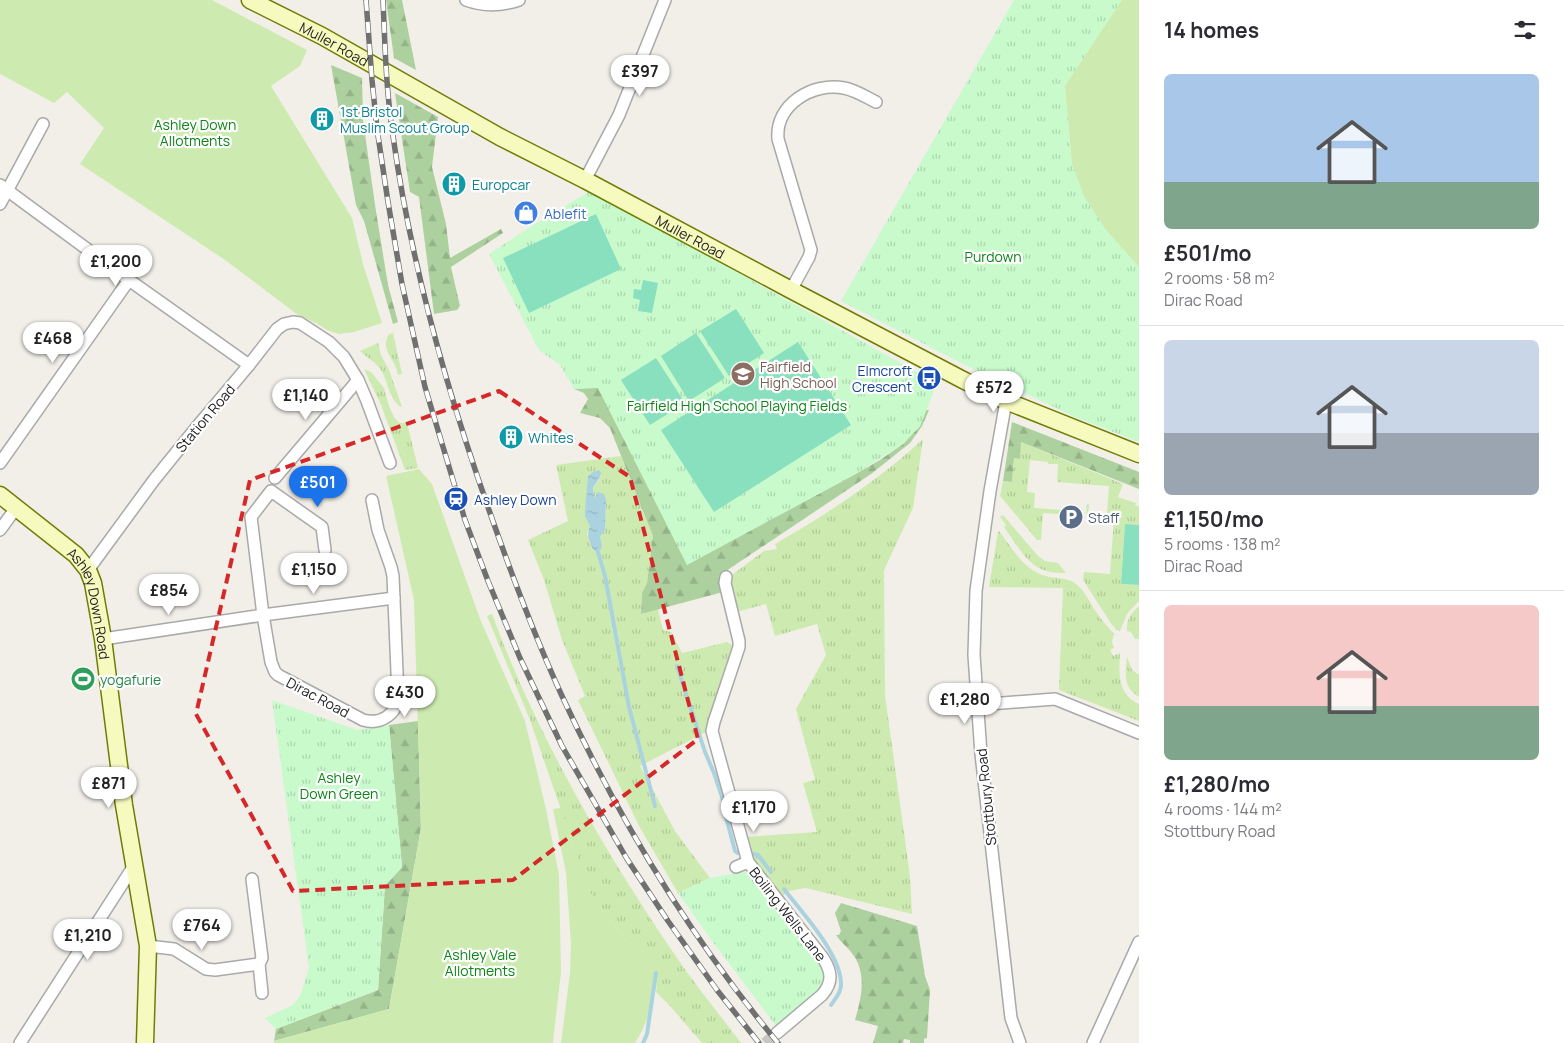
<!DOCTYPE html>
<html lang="en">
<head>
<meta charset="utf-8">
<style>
	:root { --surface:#fff; --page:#f7f7f7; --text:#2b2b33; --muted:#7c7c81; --line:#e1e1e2; --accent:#1a73e8 }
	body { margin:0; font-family:Manrope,sans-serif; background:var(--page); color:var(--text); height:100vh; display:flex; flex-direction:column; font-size:19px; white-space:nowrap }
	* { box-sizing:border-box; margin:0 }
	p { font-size:16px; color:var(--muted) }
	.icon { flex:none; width:28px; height:28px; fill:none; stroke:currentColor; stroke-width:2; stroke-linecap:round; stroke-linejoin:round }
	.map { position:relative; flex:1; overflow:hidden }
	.side { display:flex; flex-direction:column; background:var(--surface); width:425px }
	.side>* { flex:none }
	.price { position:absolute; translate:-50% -42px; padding:0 11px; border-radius:18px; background:#fff; color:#222; font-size:16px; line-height:32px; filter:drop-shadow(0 1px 2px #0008) }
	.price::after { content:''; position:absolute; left:50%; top:30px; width:15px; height:11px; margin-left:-8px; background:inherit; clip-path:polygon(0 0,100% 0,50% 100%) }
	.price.selected { background:var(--accent); color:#fff }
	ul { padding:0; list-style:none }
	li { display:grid; align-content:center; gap:10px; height:265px; padding:0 25px }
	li+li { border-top:1px solid var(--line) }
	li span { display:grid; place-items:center; height:155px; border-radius:8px; color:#555 }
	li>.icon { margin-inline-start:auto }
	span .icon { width:90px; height:90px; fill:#fffc; stroke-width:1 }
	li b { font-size:21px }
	h2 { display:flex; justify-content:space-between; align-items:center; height:60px; padding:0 25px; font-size:21px }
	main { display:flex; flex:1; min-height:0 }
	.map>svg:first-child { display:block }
	.grass { fill:url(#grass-tufts); fill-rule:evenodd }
	.forest { fill:url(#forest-firs) }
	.park { fill:url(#park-tufts) }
	.garden { fill:#cdebb0 }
	.pitch { fill:#88e0be }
	.water { fill:url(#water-ripples) }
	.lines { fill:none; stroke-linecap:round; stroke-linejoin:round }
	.stream { stroke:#aad3df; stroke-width:4 }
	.street-tunnel { stroke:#c8c6c1; stroke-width:11; stroke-dasharray:11 5.5; stroke-linecap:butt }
	.street-casing { stroke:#a9a9a9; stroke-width:14 }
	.secondary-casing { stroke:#707d05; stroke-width:19 }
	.street { stroke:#fff; stroke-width:11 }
	.secondary { stroke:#f7fabf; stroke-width:16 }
	.rail-casing { stroke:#707070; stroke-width:5.5 }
	.rail { stroke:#fff; stroke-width:4; stroke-dasharray:11; stroke-linecap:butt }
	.marked { fill:none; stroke:#d62828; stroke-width:4; stroke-dasharray:10 6; stroke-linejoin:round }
	.labels { text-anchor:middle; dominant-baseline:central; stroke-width:4.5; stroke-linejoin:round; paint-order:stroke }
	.street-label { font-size:14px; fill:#222; stroke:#fff }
	.culture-label { font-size:14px; fill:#0d838f; stroke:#fff; text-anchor:start }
	.park-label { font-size:14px; fill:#0c8416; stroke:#fff }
	.shop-label { font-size:14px; fill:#366cbe; stroke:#fff; text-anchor:start }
	.education-label { font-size:14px; fill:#785e54; stroke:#fff; text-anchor:start }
	.transit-label { font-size:14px; fill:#164399; stroke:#fff; text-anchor:end }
	.service-label { font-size:14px; fill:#4e5e75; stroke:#fff; text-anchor:start }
	.leisure-label { font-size:14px; fill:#27864d; stroke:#fff; text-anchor:start }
</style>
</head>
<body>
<main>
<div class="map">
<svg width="1139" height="1043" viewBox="0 0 1139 1043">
	<defs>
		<pattern id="grass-tufts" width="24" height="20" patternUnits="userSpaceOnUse" patternTransform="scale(1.25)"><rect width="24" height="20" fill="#cdebb0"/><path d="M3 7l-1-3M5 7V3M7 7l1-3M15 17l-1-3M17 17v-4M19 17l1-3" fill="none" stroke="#b0c997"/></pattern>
		<pattern id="forest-firs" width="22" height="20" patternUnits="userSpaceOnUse" patternTransform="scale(1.25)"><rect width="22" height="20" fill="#add19e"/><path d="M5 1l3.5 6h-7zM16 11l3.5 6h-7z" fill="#95b388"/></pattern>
		<pattern id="park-tufts" width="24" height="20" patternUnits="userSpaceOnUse" patternTransform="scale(1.25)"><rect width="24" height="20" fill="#c8facc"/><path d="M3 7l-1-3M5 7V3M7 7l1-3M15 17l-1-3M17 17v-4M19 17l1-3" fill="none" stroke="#acd6af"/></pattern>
		<pattern id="water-ripples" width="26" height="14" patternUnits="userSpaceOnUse" patternTransform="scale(1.25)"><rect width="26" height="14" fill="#aad3df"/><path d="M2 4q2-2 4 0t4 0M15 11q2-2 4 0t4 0" fill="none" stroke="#92b5bf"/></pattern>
	</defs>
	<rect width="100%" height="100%" fill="#f2efe9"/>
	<g class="grass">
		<path d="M393,333L402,374L398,375C396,359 379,350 389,334Z"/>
		<path d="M378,343L381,355L389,370L402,407C389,401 388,381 381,370C376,362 367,358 360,351Z"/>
		<path d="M364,369L371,372L384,388L389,406L394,417L399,423H407L418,468L405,470L381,405Z"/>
		<path d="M923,439L913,508L884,570L885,695L910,876L912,914L806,888L789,891L780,898L751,861L745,837L817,832L803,783L815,780L796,709L826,655L817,624L775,636L766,604L737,612L730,583L733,574L764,551L777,549L775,544C827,514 879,480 923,439Z"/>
		<path d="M1021,442L1123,484L1118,497L1136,503L1135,505L1139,507V525L1125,524L1121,584L1139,585V601L1127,614L1120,631L1117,630L1112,625L1083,580L1084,572L1110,574L1114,518L1086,516L1087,504H1089L1088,513L1107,514L1109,486L1057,482L1058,464H1048V462L1030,460L1027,492L1035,493L1034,508L1077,511L1076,515L1043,513L1041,540H1037L1000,496L1003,481L1012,482L1014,458L1019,459Z"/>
		<path d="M621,456L653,536L647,583L642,593L641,614L658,609L663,630L671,632L682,653L727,642L734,646L710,730L640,766L675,831L710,878L678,893L639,826L578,700L585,696L562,640L544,580L528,540L568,521L556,465ZM599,470L601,475L598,482L593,487L594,497L595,498L596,493L605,496L606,499L605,530L600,537V551H593L587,534L590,526C588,517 584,514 586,504Z"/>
		<path d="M1003,515L1038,556L1045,561L1058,563L1066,573C1060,573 1052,573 1046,571C1027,566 1015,542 1004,527L1006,525L1000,517Z"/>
		<path d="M999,531C1012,548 1024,571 1046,576C1056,579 1067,577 1076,584C1084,590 1089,600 1094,609C1100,618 1107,626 1114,634L1112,642L1114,648L1110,650L1113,656L1120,653C1119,673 1117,694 1139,704V721L1059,690L1063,588L989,587L998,532Z"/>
		<path d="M1139,606V639H1135L1131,632L1127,631C1126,620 1131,613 1139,606Z"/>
		<path d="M492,614C537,736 604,851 677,958C697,987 720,1015 741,1043H702L671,1007L656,992L659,964L625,940L589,891L530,720L487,616Z"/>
		<path d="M1127,657L1132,670L1139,675V697C1123,687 1125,674 1127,657Z"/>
	</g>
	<g class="forest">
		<path d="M386,0H402L416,70L394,58Z"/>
		<path d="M331,65L362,78L363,120L375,205L388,285L398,322L393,324L364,221L356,205Z"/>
		<path d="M395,93L438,117L432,167L446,224L450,258L501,229L503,233L451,267L460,306L457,310L434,314L419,197L410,192Z"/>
		<path d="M598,387L687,564L852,476L880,460L903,444L920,426L926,410H929L922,426L910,443L871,474L729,569L724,575L723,592L641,614L642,593L647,583L653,536L610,428L600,418L580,413L588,399L584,393L574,389Z"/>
		<path d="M1012,422L1139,472V489L1021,442L1020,459L1014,458L1012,482L1003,481Z"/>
		<path d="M418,721L421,828L389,1009L274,1041L276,1029L378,990L385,886L402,867L389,725Z"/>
		<path d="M841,903L917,926L925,976L930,990L927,1038L924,1039V1043H910V1040L904,1039L903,1043H873L878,1026L855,1020C861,999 867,976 854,956C849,948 841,943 836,935H839L841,931L835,913Z"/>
	</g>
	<g class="park">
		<path d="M1014,0H1122L1065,87L1072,164L1106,230L1139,267V442L1075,417L959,362L841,301Z"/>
		<path d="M590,191L937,383L920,426L903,444L852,476L687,565L598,388L574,389L560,365L539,350L489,254L527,229Z"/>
		<path d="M272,700L357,730L389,725L402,867L385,886L378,990L276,1029L265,1018L293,1005L300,996L309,968Z"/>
		<path d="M748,871L823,966L826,974L822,988L777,1027L715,945L678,893L710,878Z"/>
	</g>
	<g class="garden">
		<path d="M0,0H212L307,50L300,66L271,86L352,218L363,264L382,323L354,332L339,334L327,330L316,323L298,315L225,260L80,164L104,128L67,92L54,103L0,74Z"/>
		<path d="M1122,0H1139V267L1106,230L1084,196L1072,164L1065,86Z"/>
		<path d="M419,469L432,484L480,619L525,721L546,809L559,875L561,972L553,1042V1043H274V1041L389,1009L421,828L414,600L386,476Z"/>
		<path d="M561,808L589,891L625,940L660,964C656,991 650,1020 635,1043H561L570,973L571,944L566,873L553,809Z"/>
	</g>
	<g class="pitch">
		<path d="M596,214L621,269L529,313L503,258Z"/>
		<path d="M643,280L658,283L652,313L638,311L640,300L633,298L634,289L641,290Z"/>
		<path d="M736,309L764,353L729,376L700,331Z"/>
		<path d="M696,333L725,378L689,401L661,356Z"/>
		<path d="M798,342L851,425L714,512L661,430Z"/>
		<path d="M656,358L685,403L650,425L621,380Z"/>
		<path d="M1125,524L1139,525V585L1121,584Z"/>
	</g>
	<path class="water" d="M599,470L601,472C601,478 597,482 593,487L594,497L595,498L597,492L604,494L606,499L605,530L600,537C601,543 604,548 598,552L593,550C589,539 586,536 590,526L585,516V510L588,476L593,472Z"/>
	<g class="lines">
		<g class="stream">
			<path d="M598,552L605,576L629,707L655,806"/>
			<path d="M677,666L705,752L714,773L726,809V817L735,851L738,853"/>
			<path d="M754,854L758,855L771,872"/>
			<path d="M784,889C802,913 842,955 841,985C841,993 835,999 831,1005"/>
			<path d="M643,1043L647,1034L656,973"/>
		</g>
		<path class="street-tunnel" d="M765,1043L777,1033"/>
		<defs>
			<g id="street">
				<path d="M466,0C485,7 501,6 519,0"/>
				<path d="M585,180L619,115L665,0"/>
				<path d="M0,185L129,280L249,365"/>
				<path d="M0,204L43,124"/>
				<path d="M791,290L809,257L811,250L778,139C775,105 812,82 844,88C855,90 866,97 876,102"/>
				<path d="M1006,401L990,491L976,591L974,655L981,754L1011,1018L1020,1043"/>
				<path d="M0,463L129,280"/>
				<path d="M275,478L358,380"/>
				<path d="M0,530L16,508"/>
				<path d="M325,550L322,527L271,491L251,517L263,615L271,662L275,672L278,675L363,720C380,725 397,715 398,696L393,576L391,567L378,530L372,500"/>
				<path d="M88,570L154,480L196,428L249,365L277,329L284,324L293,322L300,323L329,342L344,357L358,380L367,401L390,463"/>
				<path d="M726,577L725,583L739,641V647L714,722L712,731L748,862L823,958C832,972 833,982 822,995L777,1033"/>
				<path d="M103,639L263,615L394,598"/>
				<path d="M977,705L1055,699L1139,733"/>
				<path d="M736,867L748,862"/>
				<path d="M252,879L262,958L259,964L262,993"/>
				<path d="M148,946L174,949L206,969L215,970L259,964"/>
				<path d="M20,1043L135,864"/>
				<path d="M1093,1043L1139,942"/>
			</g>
			<g id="secondary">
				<path id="s1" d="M250,0L322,36L500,137L585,180L791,290L965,381L1006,401L1139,454"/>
				<path id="s2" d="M0,495L76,555L88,570L93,583L103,639L124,805L148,946L145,1043"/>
			</g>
		</defs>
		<use href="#street" class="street-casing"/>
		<use href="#secondary" class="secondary-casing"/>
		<use href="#street" class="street"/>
		<use href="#secondary" class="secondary"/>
		<defs>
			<g id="rail">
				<path d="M366,0L372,80L377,129L388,202L402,284L425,387L465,520L488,581L520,658L562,746L627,859L668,921L717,990L759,1043"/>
				<path d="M383,0C385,45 386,91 393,136C411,265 446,388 489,510C511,573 534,635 562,696C619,820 691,938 778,1043"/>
			</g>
		</defs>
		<use href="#rail" class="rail-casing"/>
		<use href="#rail" class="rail"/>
	</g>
	<path class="marked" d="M499,391L630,477L698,739L513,880L293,891L196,714L250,480Z"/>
	<defs>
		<symbol id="building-disc" viewBox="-11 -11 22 22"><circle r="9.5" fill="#0f9aa8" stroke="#fff"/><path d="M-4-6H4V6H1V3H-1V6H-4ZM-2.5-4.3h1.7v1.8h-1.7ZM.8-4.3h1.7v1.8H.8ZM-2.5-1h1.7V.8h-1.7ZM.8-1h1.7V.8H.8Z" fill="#fff"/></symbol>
		<symbol id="shop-disc" viewBox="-11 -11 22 22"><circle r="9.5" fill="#3f7fe0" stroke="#fff"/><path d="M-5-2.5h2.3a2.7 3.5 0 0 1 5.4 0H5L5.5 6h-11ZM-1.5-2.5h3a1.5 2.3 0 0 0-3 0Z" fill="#fff"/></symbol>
		<symbol id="school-disc" viewBox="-11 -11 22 22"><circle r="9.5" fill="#8d6e63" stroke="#fff"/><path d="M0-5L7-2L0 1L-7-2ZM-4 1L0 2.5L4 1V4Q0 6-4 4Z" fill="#fff"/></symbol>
		<symbol id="bus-disc" viewBox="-11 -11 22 22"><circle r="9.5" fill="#1a4fb4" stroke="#fff"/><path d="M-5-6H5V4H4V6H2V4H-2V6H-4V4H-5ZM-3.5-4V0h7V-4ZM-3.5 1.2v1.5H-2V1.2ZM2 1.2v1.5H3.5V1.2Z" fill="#fff"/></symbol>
		<symbol id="station-disc" viewBox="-11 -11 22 22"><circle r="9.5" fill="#1a4fb4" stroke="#fff"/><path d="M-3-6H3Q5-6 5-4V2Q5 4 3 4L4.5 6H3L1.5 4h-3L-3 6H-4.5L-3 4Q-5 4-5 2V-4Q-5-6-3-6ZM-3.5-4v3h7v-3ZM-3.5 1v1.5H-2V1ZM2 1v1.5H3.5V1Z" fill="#fff"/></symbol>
		<symbol id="parking-disc" viewBox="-11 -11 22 22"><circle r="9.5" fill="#5c6f8a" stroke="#fff"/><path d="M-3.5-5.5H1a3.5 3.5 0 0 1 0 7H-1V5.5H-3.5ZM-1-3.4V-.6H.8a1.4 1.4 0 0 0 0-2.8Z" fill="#fff"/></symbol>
		<symbol id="stadium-disc" viewBox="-11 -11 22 22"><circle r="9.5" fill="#2e9e5b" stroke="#fff"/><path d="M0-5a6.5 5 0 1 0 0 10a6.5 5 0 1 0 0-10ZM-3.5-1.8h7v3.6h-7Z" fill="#fff"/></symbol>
	</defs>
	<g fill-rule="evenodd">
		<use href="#building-disc" x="308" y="105" width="28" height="28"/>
		<use href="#building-disc" x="440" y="170" width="28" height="28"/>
		<use href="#shop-disc" x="512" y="199" width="28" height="28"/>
		<use href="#school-disc" x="729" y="360" width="28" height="28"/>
		<use href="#bus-disc" x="915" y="364" width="28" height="28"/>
		<use href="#building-disc" x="497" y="423" width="28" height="28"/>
		<use href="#station-disc" x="442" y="485" width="28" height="28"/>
		<use href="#parking-disc" x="1057" y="503" width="28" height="28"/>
		<use href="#stadium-disc" x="69" y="665" width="28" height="28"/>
	</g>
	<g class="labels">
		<g class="street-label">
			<text stroke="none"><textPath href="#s1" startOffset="95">Muller Road</textPath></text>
			<text stroke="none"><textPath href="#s1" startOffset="500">Muller Road</textPath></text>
			<text transform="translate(205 418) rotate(-50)">Station Road</text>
			<text stroke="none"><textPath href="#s2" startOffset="148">Ashley Down Road</textPath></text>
			<text transform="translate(318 697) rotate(28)">Dirac Road</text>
			<text transform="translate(986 797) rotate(-96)">Stottbury Road</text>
			<text transform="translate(788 914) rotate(52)">Boiling Wells Lane</text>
		</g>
		<g class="culture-label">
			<text x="340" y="111">1st Bristol<tspan x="340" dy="16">Muslim Scout Group</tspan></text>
			<text x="472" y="184">Europcar</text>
			<text x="528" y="437">Whites</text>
		</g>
		<g class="park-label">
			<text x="195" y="124">Ashley Down<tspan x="195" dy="16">Allotments</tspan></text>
			<text x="993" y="256">Purdown</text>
			<text x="737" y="405">Fairfield High School Playing Fields</text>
			<text x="339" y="777">Ashley<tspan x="339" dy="16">Down Green</tspan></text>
			<text x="480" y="954">Ashley Vale<tspan x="480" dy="16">Allotments</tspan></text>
		</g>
		<g class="shop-label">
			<text x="544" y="213">Ablefit</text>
		</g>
		<g class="education-label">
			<text x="760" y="366">Fairfield<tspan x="760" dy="16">High School</tspan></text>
		</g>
		<g class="transit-label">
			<text x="912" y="370">Elmcroft<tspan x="912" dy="16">Crescent</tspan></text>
			<text x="474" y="499" text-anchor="start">Ashley Down</text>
		</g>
		<g class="service-label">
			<text x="1088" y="517">Staff</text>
		</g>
		<g class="leisure-label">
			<text x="100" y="679">yogafurie</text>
		</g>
	</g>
</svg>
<b class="price" style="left:640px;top:97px">£397</b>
<b class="price" style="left:116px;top:287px">£1,200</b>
<b class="price" style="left:53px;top:364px">£468</b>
<b class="price" style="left:994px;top:413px">£572</b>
<b class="price" style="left:306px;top:421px">£1,140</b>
<b class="price selected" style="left:318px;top:508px">£501</b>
<b class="price" style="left:314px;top:595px">£1,150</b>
<b class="price" style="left:169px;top:616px">£854</b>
<b class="price" style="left:405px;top:718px">£430</b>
<b class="price" style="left:965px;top:725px">£1,280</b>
<b class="price" style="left:109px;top:809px">£871</b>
<b class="price" style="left:754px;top:833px">£1,170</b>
<b class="price" style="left:202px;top:951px">£764</b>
<b class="price" style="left:88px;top:961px">£1,210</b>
</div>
<section class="side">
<h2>14 homes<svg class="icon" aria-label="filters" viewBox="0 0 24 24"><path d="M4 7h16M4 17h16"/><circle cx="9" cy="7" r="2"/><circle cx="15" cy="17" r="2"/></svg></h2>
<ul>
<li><span style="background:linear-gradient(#a9c7e8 70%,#7fa58c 0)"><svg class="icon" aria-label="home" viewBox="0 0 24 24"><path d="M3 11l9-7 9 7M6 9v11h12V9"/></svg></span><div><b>£501/mo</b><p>2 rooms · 58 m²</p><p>Dirac Road</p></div></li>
<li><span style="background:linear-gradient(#c9d6e8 60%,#9aa5b1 0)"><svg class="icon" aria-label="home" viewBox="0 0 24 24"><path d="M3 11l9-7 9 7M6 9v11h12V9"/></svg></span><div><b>£1,150/mo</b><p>5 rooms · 138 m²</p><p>Dirac Road</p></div></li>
<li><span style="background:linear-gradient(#f6c9c9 65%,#7fa58c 0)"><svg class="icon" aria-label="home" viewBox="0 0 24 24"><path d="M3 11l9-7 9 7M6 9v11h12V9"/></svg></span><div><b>£1,280/mo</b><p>4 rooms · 144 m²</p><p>Stottbury Road</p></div></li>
</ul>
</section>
</main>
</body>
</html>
